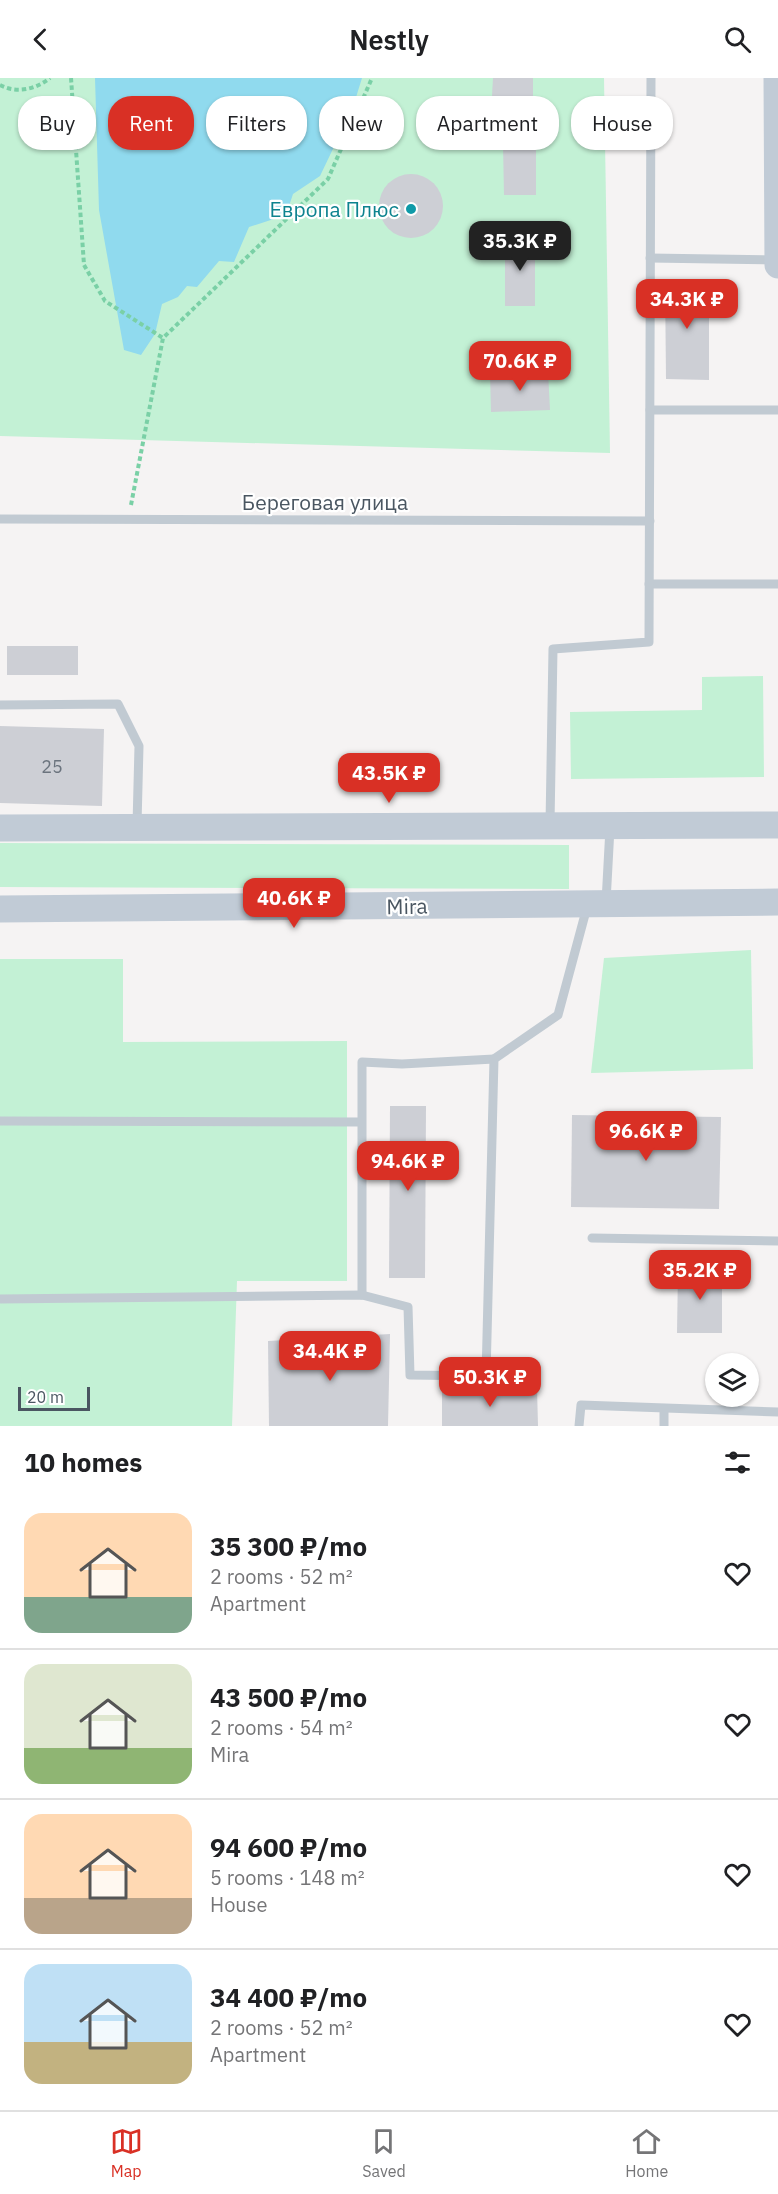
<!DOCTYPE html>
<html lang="en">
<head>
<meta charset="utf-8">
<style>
	:root { --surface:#fff; --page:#f2f2f2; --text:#202124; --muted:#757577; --line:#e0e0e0; --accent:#d93025 }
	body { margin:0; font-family:"IBM Plex Sans",sans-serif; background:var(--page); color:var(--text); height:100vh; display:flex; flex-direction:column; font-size:22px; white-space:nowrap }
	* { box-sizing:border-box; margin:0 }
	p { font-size:20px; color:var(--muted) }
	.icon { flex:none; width:33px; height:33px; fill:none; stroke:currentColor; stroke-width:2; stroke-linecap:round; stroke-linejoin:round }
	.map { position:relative; height:1348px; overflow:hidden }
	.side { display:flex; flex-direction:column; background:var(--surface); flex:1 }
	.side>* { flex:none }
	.top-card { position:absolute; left:18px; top:18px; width:742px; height:54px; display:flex; gap:12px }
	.controls { position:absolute; left:705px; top:1275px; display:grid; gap:12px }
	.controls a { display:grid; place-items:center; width:54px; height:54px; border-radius:50%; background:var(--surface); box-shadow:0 2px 4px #0004; font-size:30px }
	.scale { position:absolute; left:18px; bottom:15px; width:72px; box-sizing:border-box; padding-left:6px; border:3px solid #4a5661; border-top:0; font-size:16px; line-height:21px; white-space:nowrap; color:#4a5661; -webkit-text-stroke:4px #fff; paint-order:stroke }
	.price { position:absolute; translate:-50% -51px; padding:0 14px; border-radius:12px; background:var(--accent); color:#fff; font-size:20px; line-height:39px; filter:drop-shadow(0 2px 3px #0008) }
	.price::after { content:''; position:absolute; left:50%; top:36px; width:18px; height:14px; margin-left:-9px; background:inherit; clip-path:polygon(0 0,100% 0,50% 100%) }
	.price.active { background:#222; color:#fff }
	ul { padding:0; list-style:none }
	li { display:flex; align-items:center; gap:18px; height:150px; padding:0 24px }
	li+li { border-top:2px solid var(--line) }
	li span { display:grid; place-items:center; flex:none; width:168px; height:120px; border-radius:18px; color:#555 }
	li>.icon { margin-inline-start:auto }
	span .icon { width:72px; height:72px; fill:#fffc; stroke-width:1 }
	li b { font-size:26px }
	h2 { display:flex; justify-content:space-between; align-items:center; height:72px; padding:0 24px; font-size:26px }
	.chip { padding:0 21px; border-radius:24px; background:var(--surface); box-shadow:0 2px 4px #0004; font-size:21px; line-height:54px }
	.chip.active { background:var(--accent); color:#fff }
	header { display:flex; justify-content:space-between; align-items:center; height:78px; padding:0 24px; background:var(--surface); font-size:27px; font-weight:600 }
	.dock { display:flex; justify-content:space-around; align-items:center; height:84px; border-top:2px solid var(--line); background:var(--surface); font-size:16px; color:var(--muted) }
	.dock a { display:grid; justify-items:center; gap:3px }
	.dock .active { color:var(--accent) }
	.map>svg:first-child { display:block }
	.green { fill:#c3f1d5 }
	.water { fill:#90daee }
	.building { fill:#cdcfd5 }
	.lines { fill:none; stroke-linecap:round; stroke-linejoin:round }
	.path { stroke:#7ad0a6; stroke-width:4; stroke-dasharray:4.5 3; stroke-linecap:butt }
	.lane { stroke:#c1cad2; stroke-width:9 }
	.secondary { stroke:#c1cbd6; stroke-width:27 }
	.culture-dot { fill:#0f9aa8; stroke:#fff; stroke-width:2 }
	.labels { text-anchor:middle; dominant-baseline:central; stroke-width:4.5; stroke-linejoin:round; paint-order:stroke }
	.number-label { font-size:18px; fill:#6b747e }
	.culture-label { font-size:21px; fill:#0d838f; stroke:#fff; text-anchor:end }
	.street-label { font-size:21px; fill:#4a5661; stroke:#fff }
</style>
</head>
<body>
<header><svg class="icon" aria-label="back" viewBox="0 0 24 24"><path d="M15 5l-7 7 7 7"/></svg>Nestly<svg class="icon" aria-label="search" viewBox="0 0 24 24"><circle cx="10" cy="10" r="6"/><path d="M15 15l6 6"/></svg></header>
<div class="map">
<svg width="778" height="1348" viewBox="0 0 778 1348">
	<rect width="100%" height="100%" fill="#f5f3f3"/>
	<g class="green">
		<path d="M0,0H604L610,375L0,358Z"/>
		<path d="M763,598L764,699L571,701L570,634L702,632V599Z"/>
		<path d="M0,765L569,767V811L0,809Z"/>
		<path d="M751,872L753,991L591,995L604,880Z"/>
		<path d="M0,881H123V964L347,963V1203H237L232,1348H0Z"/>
	</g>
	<path class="water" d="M95,0H362L353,29L320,98L293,116L286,137L249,149L234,184L219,183L197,209L187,208L178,219L162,226L155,256L141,277L124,272L99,132Z"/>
	<g class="building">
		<path d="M493,0H533V18H492Z"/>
		<path d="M503,66H536V117H504Z"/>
		<circle cx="411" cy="128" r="32"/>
		<rect x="505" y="160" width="30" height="68"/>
		<path d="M665,202H709V302L666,301Z"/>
		<path d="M548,293L550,332L491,334L490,295Z"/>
		<rect x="7" y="568" width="71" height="29"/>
		<path d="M0,648L104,651L102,728L0,725Z"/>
		<path d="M390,1028H426L425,1200H389Z"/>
		<path d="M572,1037L721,1039L719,1131L571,1129Z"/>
		<path d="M678,1191H722V1255H677Z"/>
		<path d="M390,1256L388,1348H269L268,1263Z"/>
		<path d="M537,1310L538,1348H442V1312Z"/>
	</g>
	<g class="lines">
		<g class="path">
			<path d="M71,0L84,187L105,223L163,260"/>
			<path d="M0,7C17,16 36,11 50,0"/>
			<path d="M131,427L163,260L328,101L372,0"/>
		</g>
		<g class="lane">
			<path d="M650,180L777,182"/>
			<path d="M650,332H778"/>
			<path d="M0,441L650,443"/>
			<path d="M649,506H778"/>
			<path d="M0,627L118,626L139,668L137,747"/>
			<path d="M550,746L553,571L649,564L651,0"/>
			<path d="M606,824L610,750"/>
			<path d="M0,1043L361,1044"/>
			<path d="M592,1160L778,1163"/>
			<path d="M362,1217V984L402,986L494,981"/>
			<path d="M0,1221L362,1217L408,1229L410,1297L486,1298L494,981L558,937L587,829"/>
			<path d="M579,1348L581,1327L778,1334"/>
			<path d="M664,1348V1331"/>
		</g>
		<g class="secondary">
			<path d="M777,0L778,187"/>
			<path d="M0,750L778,747"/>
			<path d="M0,831L778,824"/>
		</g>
	</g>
	<circle class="culture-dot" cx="411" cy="131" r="6"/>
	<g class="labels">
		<g class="number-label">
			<text x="52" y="688">25</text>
		</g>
		<g class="culture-label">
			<text x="399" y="131">Европа Плюс</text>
		</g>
		<g class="street-label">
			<text x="325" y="424">Береговая улица</text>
			<text transform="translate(407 828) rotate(-1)">Mira</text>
		</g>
	</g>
</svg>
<div class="controls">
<a><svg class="icon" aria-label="layers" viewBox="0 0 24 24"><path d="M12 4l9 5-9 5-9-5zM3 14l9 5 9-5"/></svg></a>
</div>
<div class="scale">20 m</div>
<b class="price active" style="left:520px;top:194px">35.3K ₽</b>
<b class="price" style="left:687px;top:252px">34.3K ₽</b>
<b class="price" style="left:520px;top:314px">70.6K ₽</b>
<b class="price" style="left:389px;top:726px">43.5K ₽</b>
<b class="price" style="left:294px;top:851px">40.6K ₽</b>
<b class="price" style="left:646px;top:1084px">96.6K ₽</b>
<b class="price" style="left:408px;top:1114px">94.6K ₽</b>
<b class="price" style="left:700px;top:1223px">35.2K ₽</b>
<b class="price" style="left:330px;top:1304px">34.4K ₽</b>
<b class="price" style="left:490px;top:1330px">50.3K ₽</b>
<div class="top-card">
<a class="chip">Buy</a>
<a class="chip active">Rent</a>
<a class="chip">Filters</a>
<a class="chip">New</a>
<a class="chip">Apartment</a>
<a class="chip">House</a>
</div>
</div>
<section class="side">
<h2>10 homes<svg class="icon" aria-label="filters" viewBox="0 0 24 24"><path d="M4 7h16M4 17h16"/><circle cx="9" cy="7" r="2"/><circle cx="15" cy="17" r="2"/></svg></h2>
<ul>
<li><span style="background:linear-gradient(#ffd9b3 70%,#7fa58c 0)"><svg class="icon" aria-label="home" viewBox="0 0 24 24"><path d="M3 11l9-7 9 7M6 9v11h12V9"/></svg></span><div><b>35 300 ₽/mo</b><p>2 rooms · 52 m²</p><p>Apartment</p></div><svg class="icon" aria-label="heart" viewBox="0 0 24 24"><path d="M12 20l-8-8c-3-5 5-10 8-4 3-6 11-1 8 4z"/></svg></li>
<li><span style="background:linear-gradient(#dfe7d0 70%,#8fb573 0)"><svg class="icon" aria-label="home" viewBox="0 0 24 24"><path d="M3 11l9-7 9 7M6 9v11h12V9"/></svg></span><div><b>43 500 ₽/mo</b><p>2 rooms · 54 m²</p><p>Mira</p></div><svg class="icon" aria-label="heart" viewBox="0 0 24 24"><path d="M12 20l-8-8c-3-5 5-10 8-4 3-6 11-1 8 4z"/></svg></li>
<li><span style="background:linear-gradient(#ffd9b3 70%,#b9a48a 0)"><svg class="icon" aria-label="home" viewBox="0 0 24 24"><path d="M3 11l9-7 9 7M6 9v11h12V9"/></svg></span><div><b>94 600 ₽/mo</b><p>5 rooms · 148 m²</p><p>House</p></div><svg class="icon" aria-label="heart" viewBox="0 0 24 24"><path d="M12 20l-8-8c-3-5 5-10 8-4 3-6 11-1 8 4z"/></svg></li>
<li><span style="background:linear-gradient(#bfe0f5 65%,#c2b280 0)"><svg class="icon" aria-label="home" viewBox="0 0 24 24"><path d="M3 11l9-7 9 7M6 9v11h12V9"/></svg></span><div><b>34 400 ₽/mo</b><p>2 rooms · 52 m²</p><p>Apartment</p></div><svg class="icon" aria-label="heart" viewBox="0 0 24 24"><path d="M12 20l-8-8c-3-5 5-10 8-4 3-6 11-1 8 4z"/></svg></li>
</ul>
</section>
<nav class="dock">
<a class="active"><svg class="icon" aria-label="map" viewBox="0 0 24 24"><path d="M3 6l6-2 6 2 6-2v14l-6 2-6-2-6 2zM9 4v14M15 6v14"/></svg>Map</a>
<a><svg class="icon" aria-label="saved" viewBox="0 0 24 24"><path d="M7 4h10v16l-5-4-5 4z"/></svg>Saved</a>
<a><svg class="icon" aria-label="home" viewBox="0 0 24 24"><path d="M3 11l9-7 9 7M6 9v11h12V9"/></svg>Home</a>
</nav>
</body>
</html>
